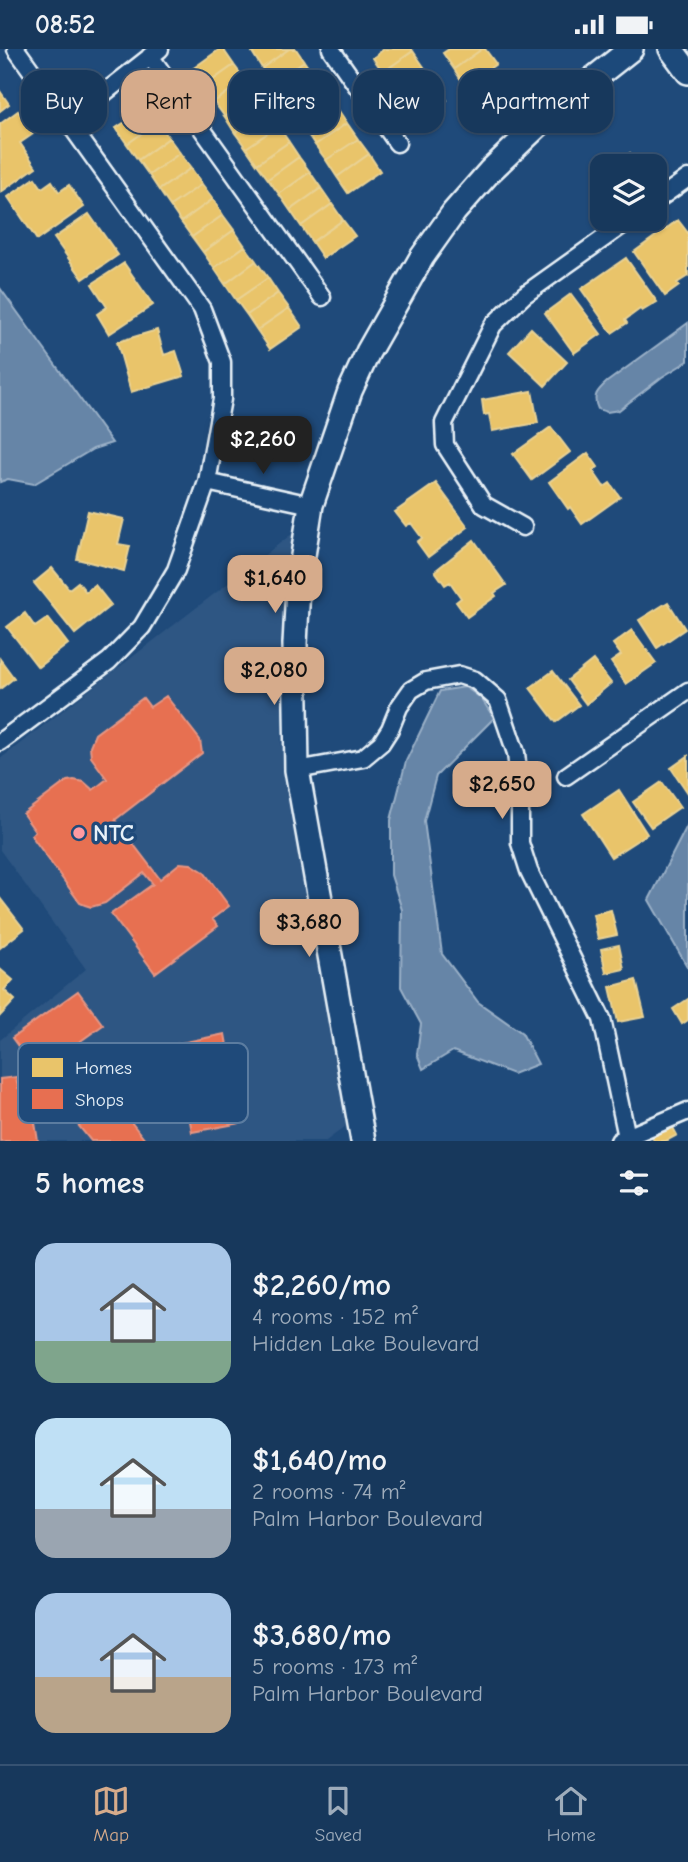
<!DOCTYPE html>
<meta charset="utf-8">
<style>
body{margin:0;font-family:"Comic Neue",sans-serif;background:#244365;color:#f1f3f6;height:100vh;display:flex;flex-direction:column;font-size:26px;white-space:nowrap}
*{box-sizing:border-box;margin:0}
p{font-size:23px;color:#9eacbb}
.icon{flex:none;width:38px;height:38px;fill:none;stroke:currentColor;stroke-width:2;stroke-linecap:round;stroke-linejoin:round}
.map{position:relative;height:1092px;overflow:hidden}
.panel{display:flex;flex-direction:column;background:#17385c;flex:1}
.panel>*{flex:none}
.guide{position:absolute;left:21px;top:21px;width:648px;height:63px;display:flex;gap:14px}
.tools{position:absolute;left:590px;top:105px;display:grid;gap:14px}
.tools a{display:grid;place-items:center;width:77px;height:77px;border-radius:14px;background:#17385c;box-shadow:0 2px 5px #0004,0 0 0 2px #365272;font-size:35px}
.price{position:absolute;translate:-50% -60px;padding:0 16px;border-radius:14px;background:#d6ab8b;color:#111;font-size:23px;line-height:46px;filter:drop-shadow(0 2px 4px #0008)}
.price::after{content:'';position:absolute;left:50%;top:42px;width:21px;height:16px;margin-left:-10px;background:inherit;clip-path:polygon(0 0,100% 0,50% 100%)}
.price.selected{background:#222;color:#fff}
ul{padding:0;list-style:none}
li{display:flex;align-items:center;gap:21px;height:175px;padding:0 35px}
li span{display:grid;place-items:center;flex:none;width:196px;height:140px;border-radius:21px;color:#555}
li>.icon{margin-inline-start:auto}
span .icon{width:84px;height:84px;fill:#fffc;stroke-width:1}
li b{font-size:30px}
h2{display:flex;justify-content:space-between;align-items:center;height:84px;padding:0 35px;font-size:30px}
.chip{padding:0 24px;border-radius:21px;background:#17385c;box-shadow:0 2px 5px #0004,0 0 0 2px #365272;font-size:24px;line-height:63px}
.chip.selected{background:#d6ab8b;color:#111}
.status{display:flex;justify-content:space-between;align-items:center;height:49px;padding:0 35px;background:#17385c;direction:ltr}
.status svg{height:19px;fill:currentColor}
.menu{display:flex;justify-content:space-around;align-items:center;height:98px;border-top:2px solid #365272;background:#17385c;font-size:19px;color:#9eacbb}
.menu a{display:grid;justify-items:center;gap:4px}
.menu .selected{color:#d6ab8b}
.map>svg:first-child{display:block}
</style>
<div class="status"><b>08:52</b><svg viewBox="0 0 49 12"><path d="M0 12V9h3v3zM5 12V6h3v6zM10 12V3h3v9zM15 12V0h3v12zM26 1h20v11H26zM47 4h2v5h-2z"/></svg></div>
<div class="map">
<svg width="688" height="1092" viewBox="0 0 688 1092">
<rect width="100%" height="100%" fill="#1f4a7a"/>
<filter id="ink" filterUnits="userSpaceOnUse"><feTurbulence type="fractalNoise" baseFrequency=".0143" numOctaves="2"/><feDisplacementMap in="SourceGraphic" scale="14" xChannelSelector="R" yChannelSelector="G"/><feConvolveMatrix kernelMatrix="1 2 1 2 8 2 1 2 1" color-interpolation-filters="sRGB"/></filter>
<g filter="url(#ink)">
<path fill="#2e5683" d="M297,481L288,547L281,692L350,1074L326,1092H0V991L86,920L0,801V710Z"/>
<path fill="#6685a7" stroke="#9ab0c7" stroke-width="2" d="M0,239L112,394L93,400L34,435L8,430L0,433Z
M688,274V312L662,328L619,361L607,363L598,360C592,347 597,342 607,333Z
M465,638L481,649L494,669L436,727L424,772L437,868L442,905L478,953L522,984L538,1015L513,1025L453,1002L423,1020L417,1005L421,975L401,938L402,861L391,826V771L406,712L440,642Z
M688,775V919L649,851Z"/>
<path fill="#e9c46a" stroke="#e9d295" stroke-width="2" d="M220,0H223L234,16L203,38L191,21Z
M256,0H289L262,19L252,3Z
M289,0H296L304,12L273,34L262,19Z
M384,0H411L413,2L383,23L373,9Z
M449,0H482L454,20L443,4Z
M482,0H485L496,15L465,37L454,20Z
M413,2L424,18L394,39L383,23Z
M304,12L314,27L284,49L273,34Z
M234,16L245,31L214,53L203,38Z
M424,18L435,34L406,55L394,39Z
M314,27L326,43L294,65L284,49Z
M245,31L256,46L225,68L214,53Z
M435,34L447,51L418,72L406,55Z
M0,42L9,55L0,62Z
M326,43L337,59L305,81L294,65Z
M256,46L266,61L235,84L225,68Z
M148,58L158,73L127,95L116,79Z
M337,59L347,74L315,96L305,81Z
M266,61L278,77L246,99L235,84Z
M18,62L33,85L20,94L36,118L1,143L0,75Z
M158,73L169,89L138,111L127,95Z
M347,74L358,90L326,111L315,96Z
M278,77L289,93L257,115L246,99Z
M169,89L180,104L149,126L138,111Z
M358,90L369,105L337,128L326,111Z
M289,93L299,108L268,130L257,115Z
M180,104L191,119L159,141L149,126Z
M630,104L637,114L639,112L642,117H622L619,112Z
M369,105L380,122L348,144L337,128Z
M299,108L310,123L279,145L268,130Z
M191,119L202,135L170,157L159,141Z
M310,123L321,139L290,161L279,145Z
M35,129L42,139L52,132L59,143L69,136L84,158L37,191L8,148Z
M202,135L213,150L181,173L170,157Z
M321,139L332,155L301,177L290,161Z
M213,150L223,166L192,188L181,173Z
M332,155L343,171L312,193L301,177Z
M89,165L118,206L83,230L54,189Z
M223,166L234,181L203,203L192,188Z
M343,171L355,187L323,209L312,193Z
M678,171L688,184V227L677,234L679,237L665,247L634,203Z
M234,181L245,197L214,219L203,203Z
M245,197L256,212L225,235L214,219Z
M626,209L657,253L642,262L640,260L625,271L627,274L612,284L581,240Z
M256,212L268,229L236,251L225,235Z
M124,214L153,256L109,285L97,265L107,258L92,235Z
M268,229L278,244L247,266L236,251Z
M278,244L289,259L257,281L247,266Z
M571,245L601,285L574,304L545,264Z
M289,259L302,278L270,300L257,281Z
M531,279L567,313L545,337L509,303Z
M157,281L164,306L176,302L184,327L131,343L117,293Z
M532,342L538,374L492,382L489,365L484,366L482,351Z
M551,378L570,403L532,431L513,405Z
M588,404L598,418L593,422L604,438L610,434L620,448L582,475L570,458L568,460L549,433Z
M436,434L468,478L428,508L417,493L422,489L411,474L406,477L395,463Z
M88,462L124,470L118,495L130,497L124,522L77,510Z
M474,491L506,536L494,544L496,547L467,568L456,553L461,549L450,533L445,536L435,522Z
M52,519L69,540L78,533L86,543L95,536L111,556L75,585L34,534Z
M668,553L685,580L657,599L639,571Z
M25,564L35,578L48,569L68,595L38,618L7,578Z
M632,581L656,614L626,635L611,613L621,606L613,595Z
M0,610L14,629L0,640Z
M593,611L611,634L586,655L568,631Z
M553,622L579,656L556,673L530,639Z
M688,707V744L671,719Z
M662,733L680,758L651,778L633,753Z
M619,741L647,785L611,808L583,765Z
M0,849L24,880L0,899Z
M611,861L617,886L598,890L593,865Z
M619,896L624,920L606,924L601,900Z
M0,920L13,931L4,941L15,951L0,967Z
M636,931L645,968L618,973L610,938Z
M688,950V971L682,975L673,960Z
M670,1073L677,1086L666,1092H654L650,1083Z"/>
<path fill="#e76f51" stroke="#e79683" stroke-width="2" d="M166,647L200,691L202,704L115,771L160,830L180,814L191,815L204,823L229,857L212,870L218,877L155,924L111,865L153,835L144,824L105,854L91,858L85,856L80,854L31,786L35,782L23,765L67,732L74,731L84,733L93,741L107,730L91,708L90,697L95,685L143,649L150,658Z
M78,942L103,976L37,1023L12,989Z
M225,985L241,1074L192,1083L176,995Z
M16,1028L18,1039L29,1037L38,1092H0V1030Z
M104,1038L145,1091V1092H91L69,1065Z"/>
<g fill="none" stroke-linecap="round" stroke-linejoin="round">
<g stroke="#e8f1f8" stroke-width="21">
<path id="street" d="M331,0L397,94
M150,7L322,248
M66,74L160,0
M654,153L688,129
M207,433L311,456
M523,478L484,456L445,396L444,374L493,276L524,246L631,170
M0,693L109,612L142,578L176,521L207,433L222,350V313L202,260L16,0
M297,721L363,709L381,694L390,680L399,658L411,641L426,632L459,626L475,631L498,651L516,704L520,741V794L529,822L602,970L627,1088L619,1092
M566,727L688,642
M629,1092L627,1088L688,1062"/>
</g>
<g stroke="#e8f1f8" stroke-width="28">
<path id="secondary" d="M671,0L688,23
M363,1092L297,721L295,595L298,538L311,456L350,342L368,303L422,208L454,163L490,122L555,60L631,0"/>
</g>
<use href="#street" stroke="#1f4a7a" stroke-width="16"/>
<use href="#secondary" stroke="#1f4a7a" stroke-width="23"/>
</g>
</g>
<circle fill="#ff9aa2" stroke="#1f4a7a" stroke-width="2.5" cx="79" cy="784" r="7"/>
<g text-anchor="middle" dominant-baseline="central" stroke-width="7" stroke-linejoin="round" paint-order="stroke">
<g font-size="24" font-weight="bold" fill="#e8f1f8" stroke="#1f4a7a" text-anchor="start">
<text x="93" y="784">NTC</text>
</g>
</g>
<rect x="18" y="994" width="230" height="80" rx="10" fill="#1f4a7a" stroke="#5b7ca0" stroke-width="2"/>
<rect x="32" y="1009" width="31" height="19" fill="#e9c46a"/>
<rect x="32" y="1040" width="31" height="20" fill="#e76f51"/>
<g font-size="19" fill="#e8f1f8">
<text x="75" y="1025">Homes</text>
<text x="75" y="1057">Shops</text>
</g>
</svg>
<div class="tools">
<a><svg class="icon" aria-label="layers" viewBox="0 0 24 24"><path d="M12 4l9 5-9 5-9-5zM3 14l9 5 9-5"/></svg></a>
</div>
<b class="price selected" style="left:263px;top:427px">$2,260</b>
<b class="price" style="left:275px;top:566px">$1,640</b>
<b class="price" style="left:274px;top:658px">$2,080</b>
<b class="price" style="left:502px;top:772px">$2,650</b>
<b class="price" style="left:309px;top:910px">$3,680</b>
<div class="guide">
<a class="chip">Buy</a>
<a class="chip selected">Rent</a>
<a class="chip">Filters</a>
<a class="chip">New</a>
<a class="chip">Apartment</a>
</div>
</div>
<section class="panel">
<h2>5 homes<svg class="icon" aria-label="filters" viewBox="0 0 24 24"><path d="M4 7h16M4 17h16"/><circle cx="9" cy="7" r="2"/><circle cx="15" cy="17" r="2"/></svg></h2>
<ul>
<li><span style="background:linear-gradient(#a9c7e8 70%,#7fa58c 0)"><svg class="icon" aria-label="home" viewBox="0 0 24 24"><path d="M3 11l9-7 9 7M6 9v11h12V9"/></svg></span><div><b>$2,260/mo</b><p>4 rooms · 152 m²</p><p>Hidden Lake Boulevard</p></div></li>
<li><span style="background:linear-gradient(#bfe0f5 65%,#9aa5b1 0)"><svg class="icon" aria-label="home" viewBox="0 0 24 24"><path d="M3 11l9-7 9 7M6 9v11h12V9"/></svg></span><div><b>$1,640/mo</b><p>2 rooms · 74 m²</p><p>Palm Harbor Boulevard</p></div></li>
<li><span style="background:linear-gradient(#a9c7e8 60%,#b9a48a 0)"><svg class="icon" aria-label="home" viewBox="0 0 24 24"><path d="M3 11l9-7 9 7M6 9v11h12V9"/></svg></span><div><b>$3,680/mo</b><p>5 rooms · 173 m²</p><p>Palm Harbor Boulevard</p></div></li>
</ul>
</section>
<nav class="menu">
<a class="selected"><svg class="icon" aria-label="map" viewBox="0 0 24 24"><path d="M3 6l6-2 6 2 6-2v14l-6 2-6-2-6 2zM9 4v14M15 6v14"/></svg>Map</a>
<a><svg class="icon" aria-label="saved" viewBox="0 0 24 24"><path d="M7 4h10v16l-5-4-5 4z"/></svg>Saved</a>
<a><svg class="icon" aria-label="home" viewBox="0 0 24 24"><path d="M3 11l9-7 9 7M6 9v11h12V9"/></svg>Home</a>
</nav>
